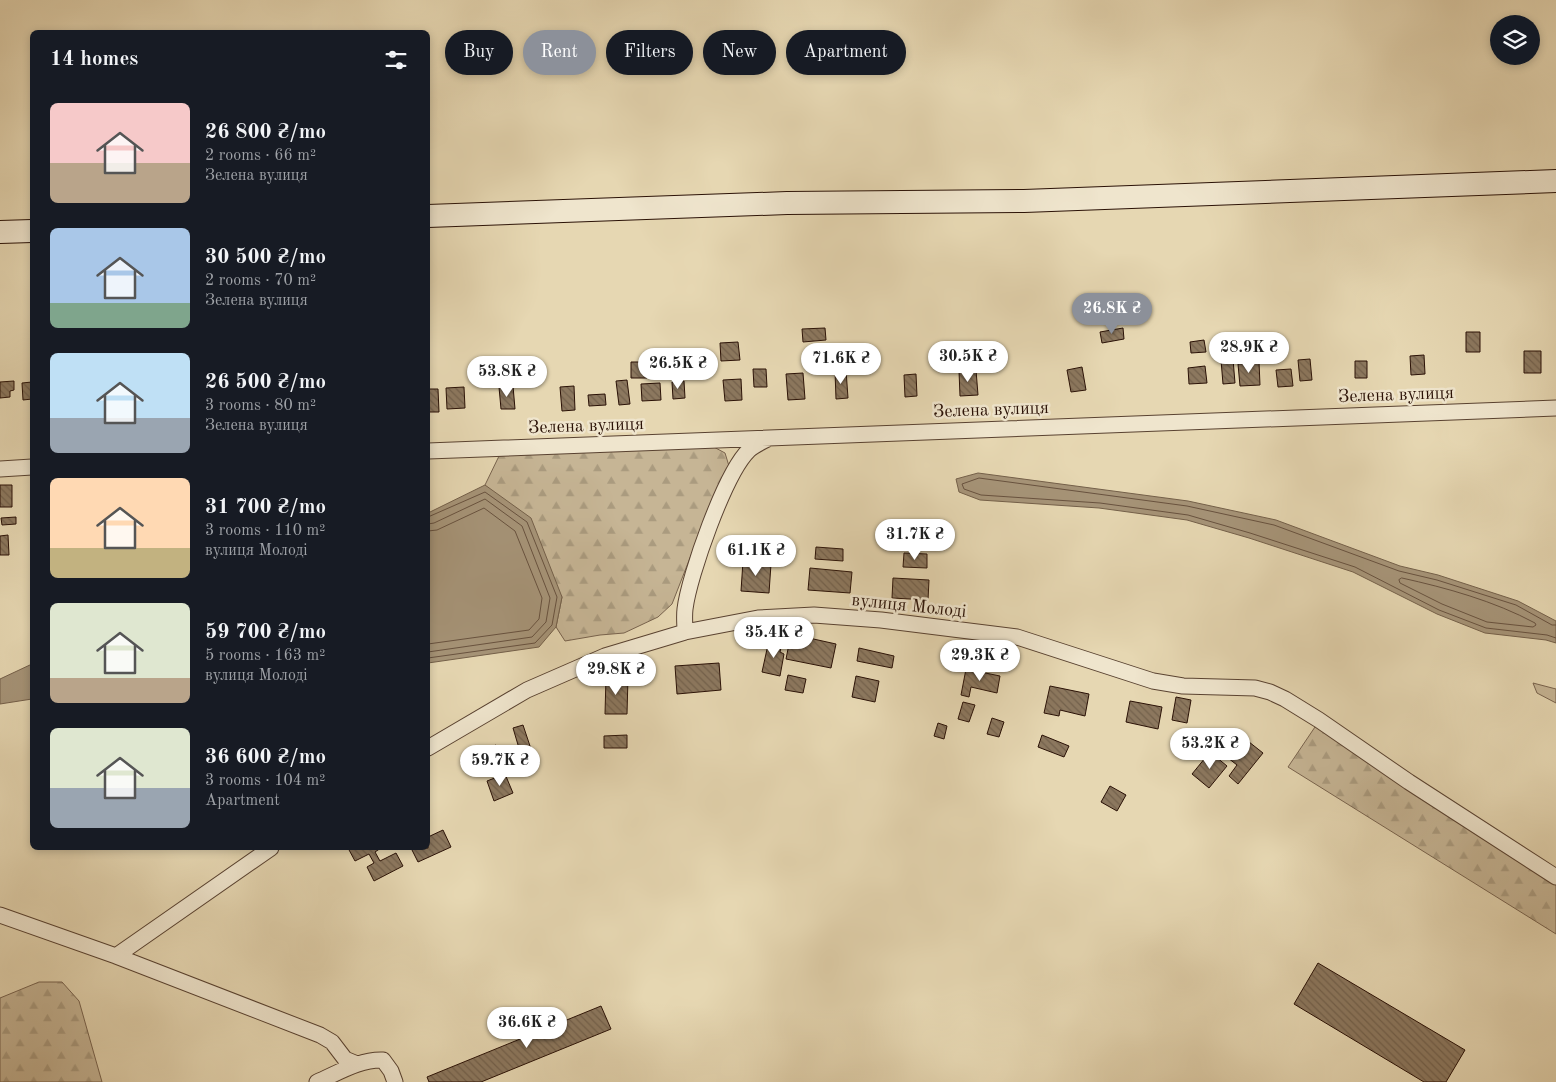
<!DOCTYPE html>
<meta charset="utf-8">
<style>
body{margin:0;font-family:"Old Standard TT",serif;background:#242831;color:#f1f3f6;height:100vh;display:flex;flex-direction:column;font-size:19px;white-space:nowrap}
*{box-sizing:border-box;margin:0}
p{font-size:16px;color:#9ea1a6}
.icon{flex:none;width:28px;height:28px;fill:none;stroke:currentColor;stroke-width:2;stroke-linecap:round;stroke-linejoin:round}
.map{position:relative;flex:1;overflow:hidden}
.sheet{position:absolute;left:30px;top:30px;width:400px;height:820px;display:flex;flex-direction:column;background:#171b24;border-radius:8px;box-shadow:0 2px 8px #0003}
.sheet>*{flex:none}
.top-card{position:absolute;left:445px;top:30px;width:475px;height:45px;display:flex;gap:10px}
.buttons{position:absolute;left:1490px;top:15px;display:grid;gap:10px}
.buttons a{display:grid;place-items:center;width:50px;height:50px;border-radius:50%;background:#171b24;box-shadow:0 2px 8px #0003;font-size:25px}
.price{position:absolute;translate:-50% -42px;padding:0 11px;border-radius:18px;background:#fff;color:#222;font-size:16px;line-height:32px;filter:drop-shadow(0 1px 2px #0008)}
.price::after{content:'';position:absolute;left:50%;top:30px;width:15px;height:11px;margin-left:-8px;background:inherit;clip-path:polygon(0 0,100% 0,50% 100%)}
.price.active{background:#8c9099;color:#fff}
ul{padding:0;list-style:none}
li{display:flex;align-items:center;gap:15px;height:125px;padding:0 20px}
li span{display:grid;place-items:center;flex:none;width:140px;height:100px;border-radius:8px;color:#555}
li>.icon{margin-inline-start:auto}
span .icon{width:60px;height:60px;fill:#fffc;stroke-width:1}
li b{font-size:21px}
h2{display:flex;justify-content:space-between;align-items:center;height:60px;padding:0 20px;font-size:21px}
.chip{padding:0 18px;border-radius:22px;background:#171b24;box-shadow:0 2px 8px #0003;font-size:18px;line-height:45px}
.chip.active{background:#8c9099;color:#fff}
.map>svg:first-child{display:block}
</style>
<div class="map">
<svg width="1556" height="1082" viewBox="0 0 1556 1082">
<defs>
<pattern id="forest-firs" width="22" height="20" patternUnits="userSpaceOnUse" patternTransform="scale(1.25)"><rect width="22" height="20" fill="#c6b595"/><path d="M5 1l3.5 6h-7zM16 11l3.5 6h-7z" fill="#aa9b7f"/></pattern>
<pattern id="building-back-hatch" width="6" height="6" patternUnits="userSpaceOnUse" patternTransform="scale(1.25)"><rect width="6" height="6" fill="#8c785f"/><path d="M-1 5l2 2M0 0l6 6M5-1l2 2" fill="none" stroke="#73614c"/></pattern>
</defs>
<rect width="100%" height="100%" fill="#e6d7b2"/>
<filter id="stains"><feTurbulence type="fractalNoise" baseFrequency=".004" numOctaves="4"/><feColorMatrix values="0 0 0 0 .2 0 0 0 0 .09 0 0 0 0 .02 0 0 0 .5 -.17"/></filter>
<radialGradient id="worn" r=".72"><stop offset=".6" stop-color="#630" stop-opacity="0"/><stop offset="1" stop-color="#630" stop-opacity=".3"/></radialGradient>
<path fill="url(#forest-firs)" stroke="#78634e" d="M712,446L725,453L729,466L706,517L672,604L658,617L624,633L600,635L565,641L556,627L562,597L485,485L500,454Z
M1533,683L1556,689V703L1537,693Z
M1317,724L1407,787L1556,885V934L1288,767Z
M39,982H62L79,1001L102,1082H0V998Z"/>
<path fill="#a69478" stroke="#74604a" d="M978,473L1188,501L1276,520L1400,566L1438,575L1518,601L1556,621V643L1546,640L1485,633L1437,614L1353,572L1249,538L1187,520L1099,508L980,500L959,492L956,479Z
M485,485L531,518L562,597L556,627L539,647L428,663V513Z
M32,664V699L0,704V679Z"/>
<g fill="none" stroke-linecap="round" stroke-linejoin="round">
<path stroke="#68523f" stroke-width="1" d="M428,517L485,492L527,522L557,597L552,625L535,643L428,658
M428,524L434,523L485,499L522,526L550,598L546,622L532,637L428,652
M428,531L437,530L484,508L515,531L542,598L539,619L529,630L428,644
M1402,578C1447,588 1494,601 1535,623L1536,625L1533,627L1487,622L1442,604L1400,583L1399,580Z
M1556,625H1552L1516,605L1437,580L1399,571L1274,525L1187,506L979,478L962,484L964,489L981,495L1100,503L1188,515L1250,533L1355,567L1439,610L1486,628L1547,635L1556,638"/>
</g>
<path fill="url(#building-back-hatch)" stroke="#2a1106" d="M825,328L826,340L803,342L802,329Z
M1123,328L1124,339L1102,343L1100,332Z
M1466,332H1480V352H1466Z
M1204,340L1206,352L1191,353L1190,342Z
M738,342L740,360L721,361L720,343Z
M1524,351H1541V373H1524Z
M1424,355L1425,374L1411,375L1410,356Z
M1233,359L1235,383L1223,384L1221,360Z
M1310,359L1312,380L1300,381L1298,360Z
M1355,361H1367V378H1355Z
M631,362H646L647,378H631Z
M1259,362L1260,385L1240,386L1238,364Z
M1205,366L1207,383L1189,384L1188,368Z
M1082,367L1086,390L1071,392L1067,370Z
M753,369H766L767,387H754Z
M1291,369L1293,386L1278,387L1276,370Z
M846,370L848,398L836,399L835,371Z
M976,370L978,395L960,396L959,371Z
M803,373L805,399L788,400L786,374Z
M916,374L917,396L905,397L904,375Z
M741,379L742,400L725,401L723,380Z
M627,380L630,404L619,405L616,381Z
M14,381V390L10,391V397L0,398V382Z
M684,381L685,398L673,399L672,382Z
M32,382V399L23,400L22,383Z
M660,383L661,400L642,401L641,384Z
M513,386L515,409H501L499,387Z
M574,386L575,410L562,411L560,387Z
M464,387L465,408L447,409L446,388Z
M428,389H438L439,412H428Z
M605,394L606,405L589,406L588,395Z
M0,485H12V507H0Z
M16,517V524L2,525L1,518Z
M8,535L9,555H0V536Z
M816,547L843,549V561L815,559Z
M904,553L927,554V568L903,567Z
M743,561L771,564L769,593L741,591Z
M810,568L852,572L850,593L808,590Z
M893,578L929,580L928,600L892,598Z
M791,634L836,644L831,668L786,659Z
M769,640L782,643L780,652L784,654L780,676L762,672Z
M859,648L894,656L892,668L857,661Z
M719,663L721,690L677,694L675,666Z
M966,669L1000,676L997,693L971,687L969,697L961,695Z
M788,675L806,679L803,693L785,690Z
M856,676L879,681L875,702L852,697Z
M606,677H628L627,714H605Z
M1050,686L1089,694L1085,716L1060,710L1059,716L1044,713Z
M1176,697L1191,700L1187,723L1172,720Z
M1130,701L1162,707L1158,729L1126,722Z
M963,702L975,705L969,722L958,719Z
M992,718L1004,722L999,737L987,734Z
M938,723L947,726L944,739L934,736Z
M523,725L532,752L521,755L513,728Z
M627,735V748H604V736Z
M1042,735L1069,746L1064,757L1038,747Z
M1244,738L1263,753L1238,784L1229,776L1237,765L1228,758Z
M496,745L501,756L506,754L511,766L487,775L478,752Z
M1210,752L1227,766L1209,788L1192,774Z
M505,774L513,793L494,801L487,781Z
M1110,786L1126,795L1117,811L1101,802Z
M443,830L451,847L418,862L411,848H428V837Z
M348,848H381L375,852L380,861L396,853L403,866L374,881L367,867L374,863L369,854L355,861Z
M1318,963L1465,1050L1446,1082H1424L1294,1004Z
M601,1006L611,1029L481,1082H429L427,1077Z"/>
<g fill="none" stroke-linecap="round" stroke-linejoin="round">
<g stroke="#594231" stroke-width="17">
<path id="street" d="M428,451L1556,408
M0,469L32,467
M685,632C685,625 684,617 685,609C689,576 725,473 749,450C755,445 762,442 769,438
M428,748L527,690L605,656L685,632L758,618L814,615L881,620L1017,637L1153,681L1183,686L1255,688L1270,692L1285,699L1319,720L1409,782L1556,877
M0,915L116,956L320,1035L332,1042L345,1059L357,1064
M116,956L271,848
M317,1082C338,1073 360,1059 383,1060L391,1071L395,1082"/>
</g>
<g stroke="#2a1106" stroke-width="24">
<path id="secondary" d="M428,216L787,203L1024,201L1556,181
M0,232L32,231"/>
</g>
<use href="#street" stroke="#efe5cd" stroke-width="15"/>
<use href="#secondary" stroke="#efe5cd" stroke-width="22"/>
</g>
<g text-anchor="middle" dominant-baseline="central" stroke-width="5" stroke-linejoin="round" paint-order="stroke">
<g font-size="18" fill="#2a1106" stroke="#efe5cd">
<text transform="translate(1396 395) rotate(-2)">Зелена вулиця</text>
<text transform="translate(991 410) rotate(-2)">Зелена вулиця</text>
<text transform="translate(586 426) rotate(-2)">Зелена вулиця</text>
<text transform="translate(909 606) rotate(6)">вулиця Молоді</text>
</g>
</g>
<rect width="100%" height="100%" filter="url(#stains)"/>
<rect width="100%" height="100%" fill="url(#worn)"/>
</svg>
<div class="buttons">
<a><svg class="icon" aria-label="layers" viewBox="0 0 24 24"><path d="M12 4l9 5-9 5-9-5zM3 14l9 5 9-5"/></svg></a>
</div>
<b class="price active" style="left:1112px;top:335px">26.8K ₴</b>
<b class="price" style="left:1249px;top:374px">28.9K ₴</b>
<b class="price" style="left:968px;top:383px">30.5K ₴</b>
<b class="price" style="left:841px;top:385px">71.6K ₴</b>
<b class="price" style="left:678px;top:390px">26.5K ₴</b>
<b class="price" style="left:507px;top:398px">53.8K ₴</b>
<b class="price" style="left:915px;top:561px">31.7K ₴</b>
<b class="price" style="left:756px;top:577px">61.1K ₴</b>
<b class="price" style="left:774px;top:659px">35.4K ₴</b>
<b class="price" style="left:980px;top:682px">29.3K ₴</b>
<b class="price" style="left:616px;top:696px">29.8K ₴</b>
<b class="price" style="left:1210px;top:770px">53.2K ₴</b>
<b class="price" style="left:500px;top:787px">59.7K ₴</b>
<b class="price" style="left:527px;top:1049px">36.6K ₴</b>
<div class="top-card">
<a class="chip">Buy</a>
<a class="chip active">Rent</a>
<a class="chip">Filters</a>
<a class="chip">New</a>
<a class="chip">Apartment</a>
</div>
<section class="sheet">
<h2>14 homes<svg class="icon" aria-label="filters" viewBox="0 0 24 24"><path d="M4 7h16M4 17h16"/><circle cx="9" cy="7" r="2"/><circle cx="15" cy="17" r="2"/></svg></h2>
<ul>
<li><span style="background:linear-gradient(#f6c9c9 60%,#b9a48a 0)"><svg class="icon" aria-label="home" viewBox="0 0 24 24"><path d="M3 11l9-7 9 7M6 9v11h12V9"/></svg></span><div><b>26 800 ₴/mo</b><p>2 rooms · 66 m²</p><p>Зелена вулиця</p></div></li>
<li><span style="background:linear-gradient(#a9c7e8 75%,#7fa58c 0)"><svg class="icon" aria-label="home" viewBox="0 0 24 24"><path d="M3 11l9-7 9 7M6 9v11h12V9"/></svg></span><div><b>30 500 ₴/mo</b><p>2 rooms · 70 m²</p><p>Зелена вулиця</p></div></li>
<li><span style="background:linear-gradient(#bfe0f5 65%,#9aa5b1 0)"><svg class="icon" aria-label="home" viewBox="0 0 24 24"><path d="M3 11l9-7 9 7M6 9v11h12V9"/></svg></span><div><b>26 500 ₴/mo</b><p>3 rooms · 80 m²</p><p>Зелена вулиця</p></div></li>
<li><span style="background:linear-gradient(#ffd9b3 70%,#c2b280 0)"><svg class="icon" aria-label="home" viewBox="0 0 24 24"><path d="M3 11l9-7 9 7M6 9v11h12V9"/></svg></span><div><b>31 700 ₴/mo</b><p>3 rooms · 110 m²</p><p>вулиця Молоді</p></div></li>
<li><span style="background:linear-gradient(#dfe7d0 75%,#b9a48a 0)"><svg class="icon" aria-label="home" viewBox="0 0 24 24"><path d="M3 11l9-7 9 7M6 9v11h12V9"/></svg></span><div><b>59 700 ₴/mo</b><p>5 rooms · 163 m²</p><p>вулиця Молоді</p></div></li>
<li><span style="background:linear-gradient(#dfe7d0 60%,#9aa5b1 0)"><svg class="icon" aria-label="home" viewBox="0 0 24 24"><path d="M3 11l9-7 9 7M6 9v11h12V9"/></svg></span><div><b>36 600 ₴/mo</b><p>3 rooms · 104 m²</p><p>Apartment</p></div></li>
</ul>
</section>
</div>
